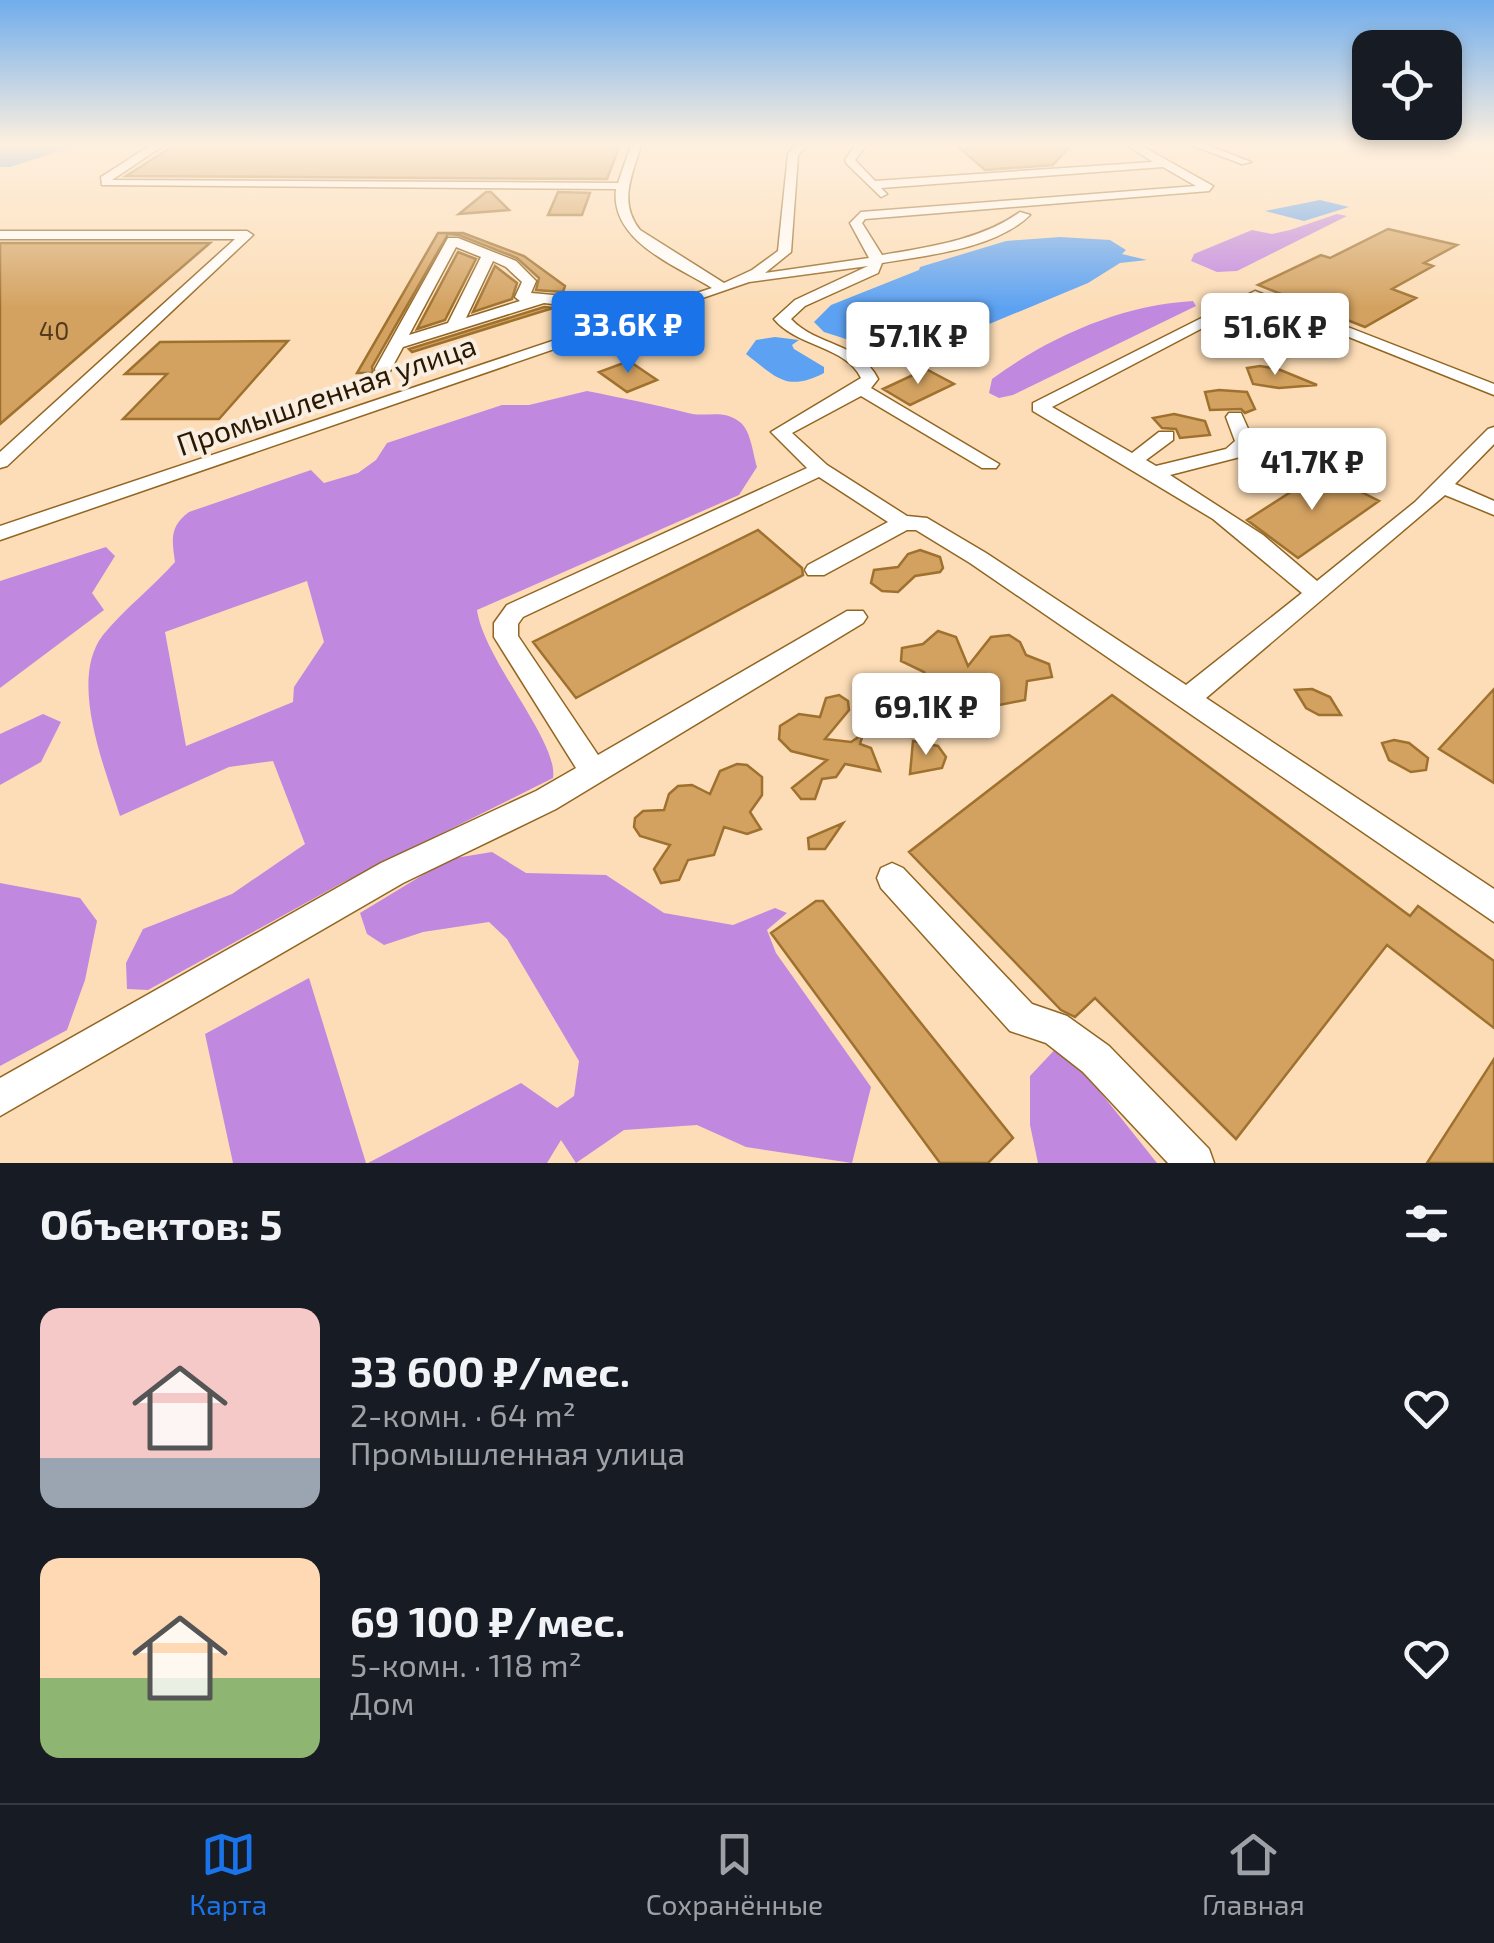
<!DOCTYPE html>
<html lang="ru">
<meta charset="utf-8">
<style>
body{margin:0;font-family:"Exo 2",sans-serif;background:#242831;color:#f1f3f6;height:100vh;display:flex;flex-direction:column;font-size:38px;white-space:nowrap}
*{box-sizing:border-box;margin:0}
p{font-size:32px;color:#9ea1a6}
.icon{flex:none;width:55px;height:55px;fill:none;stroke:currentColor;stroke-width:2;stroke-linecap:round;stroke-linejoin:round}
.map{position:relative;height:1163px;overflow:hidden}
.side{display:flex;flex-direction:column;background:#171b24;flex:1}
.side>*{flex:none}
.buttons{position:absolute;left:1352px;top:30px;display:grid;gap:20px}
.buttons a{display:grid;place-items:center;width:110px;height:110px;border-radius:20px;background:#171b24;box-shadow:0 5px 15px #0003;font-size:50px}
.price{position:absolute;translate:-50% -85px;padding:0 22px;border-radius:10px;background:#fff;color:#222;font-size:32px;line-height:65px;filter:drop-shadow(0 2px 5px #0008)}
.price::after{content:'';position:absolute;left:50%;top:60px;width:30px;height:22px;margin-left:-15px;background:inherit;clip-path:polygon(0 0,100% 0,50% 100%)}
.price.selected{background:#1a73e8;color:#fff}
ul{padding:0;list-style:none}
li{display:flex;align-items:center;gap:30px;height:250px;padding:0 40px}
li span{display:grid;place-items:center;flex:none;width:280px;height:200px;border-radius:20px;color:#555}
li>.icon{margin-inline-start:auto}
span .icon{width:120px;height:120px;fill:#fffc;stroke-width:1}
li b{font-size:42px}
h2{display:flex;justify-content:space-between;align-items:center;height:120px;padding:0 40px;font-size:42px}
.dock{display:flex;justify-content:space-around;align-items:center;height:140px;border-top:2px solid #363941;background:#171b24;font-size:28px;color:#9ea1a6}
.dock a{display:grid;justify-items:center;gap:5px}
.dock .selected{color:#1a73e8}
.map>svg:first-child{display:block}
</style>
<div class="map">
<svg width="1494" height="1163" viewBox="0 0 1494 1163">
<rect width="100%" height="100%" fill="#fcddb7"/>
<path fill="#c188e0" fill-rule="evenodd" d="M1337,214L1347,216L1237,271L1217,272L1191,261L1194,254L1252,230L1272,234L1290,230Z
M1193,301L1196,306L1013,395L999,398L989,393L992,379C1049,337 1121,305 1193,301Z
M587,391C622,398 653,404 688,413C705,418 724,408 741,423C751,432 753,454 757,467L739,495L477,610C484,660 559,742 553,778L342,883L148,990L127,989L126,963L143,929L232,894L305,844L273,761L229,767L120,816C105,768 68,680 103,635C124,609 153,587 175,562C172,540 169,527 189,512L311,470L324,483L358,473L376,460L387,443L502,405H529ZM307,581L324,642L294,687L293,702L186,746L165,632Z
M106,547L115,556L92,593L104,610L0,688V581Z
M43,714L61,722L41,762L0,785V734Z
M492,852L526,873L606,875L664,913L733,925L775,908L787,913L767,930L776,953L871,1087L852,1163L746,1147L697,1125L624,1130L576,1163L561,1140L547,1163H368L521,1083L557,1108L574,1096L579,1061L507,939L489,922L423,932L384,945L367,934L360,913L449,859Z
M0,883L80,898L97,921L85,980L67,1030L0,1066Z
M309,978L366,1163H233L205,1034Z
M1061,1043L1157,1163H1038L1030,1125V1076Z"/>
<path fill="#5da2f2" d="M0,145H78L10,167H0Z
M1320,200L1349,207L1304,221L1265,211Z
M1060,237L1110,240L1126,250L1122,254L1147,260L1120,263L1088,283L958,337L938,353L915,356L897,349L871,347L824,332L814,322L831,305L919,270L920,267L1006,241Z
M775,337L799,340L792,345L794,349L824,367V373C787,392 777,378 746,354L756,340Z"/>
<path fill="#d3a261" stroke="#9f712f" stroke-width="2.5" d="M175,145H620L607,179L126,176Z
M956,145H1071L1053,165L985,170Z
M486,192H491L509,210L459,214Z
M558,192L590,193L582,215H548Z
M1388,229L1457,245L1424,263L1433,266L1392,289L1416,298L1365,327L1258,285L1321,255L1330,258Z
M438,233H463L524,256L565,286L563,292L536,290L539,278L517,258L459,235L448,234L372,367L373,373H357Z
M0,243H210L0,424Z
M458,252L476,259L445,320L417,329Z
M495,266L517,283L512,299L473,312Z
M544,307L553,308L412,352L409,349Z
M288,341L219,419H123L167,374H125L160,342Z
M629,361L657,380L627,392L599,372Z
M1260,366L1278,369L1317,385L1279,388L1253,384L1247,368Z
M926,369L954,384L910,405L883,389Z
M1219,390L1247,392L1255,409L1245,413L1241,409L1210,410L1205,392Z
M1174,414L1205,421L1210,435L1180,438L1176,429L1162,428L1153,418Z
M1322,472L1379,501L1298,558L1247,520Z
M758,530L802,568L803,575L576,698L533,642Z
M920,550L940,557L943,568L940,572L915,576L898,592L882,591L871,583L874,570L898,567L908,554Z
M938,631L956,637L968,666L991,637L1009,635L1020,642L1026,655L1049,664L1052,677L1027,681L1025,700L999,705L996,721L974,723L963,714L957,698L933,690L924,672L901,661L902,648L923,644Z
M1312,689L1330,697L1341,715H1319L1306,708L1295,690Z
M1494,689V783L1439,749Z
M839,695L848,701L849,710L825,739L851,742L863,734L860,744L871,748L880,771L845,764L836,777L822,779L815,799H801L792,788L827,760L791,751L779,739L780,726L799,714L820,717L826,698Z
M1112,695L1410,916L1418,906L1494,961V1028L1387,945L1236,1139L1095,998L1075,1017L1061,1010L909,852Z
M895,712L910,718V737L887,731L885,716Z
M1394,740L1409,743L1428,758L1426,770L1411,772L1389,760L1382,743Z
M913,741L938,746L946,757L942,768L910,774Z
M737,764L747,765L762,777V795L750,812L761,829L747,834L724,827L714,855L688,860L679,880L661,883L654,869L670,845L640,836L634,827L635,818L643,811L664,810L669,794L678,786L692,785L710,794L720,771Z
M843,823L825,849H809L808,838Z
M816,901H823L1013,1138L988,1163H940L771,933Z
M1494,1059V1163H1427Z"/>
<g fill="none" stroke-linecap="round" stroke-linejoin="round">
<g stroke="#926521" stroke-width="3">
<path id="minor" d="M151,145H164L112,180L618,183L631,145H641C632,176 618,202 640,230L724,283L752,270L778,251L788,154L796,145H807L798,155L791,252L765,273L869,258L850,223L861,212L1196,186L1163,167L881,188L887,194L881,197L847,164L845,160L855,145H866L855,160L875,181L1153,162L1127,145H1140L1213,186L1209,191L865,219L862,223L882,255C928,247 981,240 1020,212L1030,215C995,249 929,255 882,263L878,273L805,306L791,319C817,347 860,342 878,379L871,388L999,464L996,468H982L861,396L792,433L827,465L907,516L927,518L986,553L1186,685L1302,593L1213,519L1033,411V403L1255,291L1494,384V395L1256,300L1052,407L1132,453L1159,432H1173V440L1146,460L1156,466L1226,449L1235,441L1226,417L1229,413H1241L1254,442L1240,457L1170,475L1263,535L1317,581L1415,502L1488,429L1494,427V444L1455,484L1494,501V515L1445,495L1206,698L1494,889V922L970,563L916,530H907L824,575H808L805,570L808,565L888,522L819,477L523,617L518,624V636L598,755L847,611H863L867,617L863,623L556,809L403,883L0,1116V1078L381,863L536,791L576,768L494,637V623L507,605L807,468L771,432L861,378C846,346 797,347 774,319L795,300L868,266L749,282L0,540V526L636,313L544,303L403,347L389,373H377L375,369L448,238H458L516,261L536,281L531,293L620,301L651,308L712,288C675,265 610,241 616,189L102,185L101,177ZM456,247L481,257L448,323L409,335ZM493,261L506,267L522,282L515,297L520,301L466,318Z
M1191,145H1207L1251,162L1242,164Z
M0,231H247L253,235L7,466L0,468V452L235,239H0Z
M892,863L903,868L1032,1004L1067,1016L1109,1046L1209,1149L1214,1163H1168L1083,1072L1046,1043L1010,1031L881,888L877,878L881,868Z"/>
</g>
<use href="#minor" fill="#fff" fill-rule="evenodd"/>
</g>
<linearGradient id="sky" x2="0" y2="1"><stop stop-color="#70adec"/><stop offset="0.47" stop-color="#fef0df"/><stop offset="1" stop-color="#fef0df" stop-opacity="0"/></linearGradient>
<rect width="1494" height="308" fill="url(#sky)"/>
<g text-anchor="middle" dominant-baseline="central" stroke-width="8" stroke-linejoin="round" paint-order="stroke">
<g font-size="25" fill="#543a18">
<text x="54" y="330">40</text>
</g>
<g font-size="30" fill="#2a1800" stroke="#f9eee2">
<text transform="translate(326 394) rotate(-19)">Промышленная улица</text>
</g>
</g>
</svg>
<div class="buttons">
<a><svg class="icon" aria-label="locate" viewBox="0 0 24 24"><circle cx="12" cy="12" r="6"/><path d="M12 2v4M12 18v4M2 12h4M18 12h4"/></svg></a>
</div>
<b class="price selected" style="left:628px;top:376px">33.6K ₽</b>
<b class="price" style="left:1275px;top:378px">51.6K ₽</b>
<b class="price" style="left:918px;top:387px">57.1K ₽</b>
<b class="price" style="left:1312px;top:513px">41.7K ₽</b>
<b class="price" style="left:926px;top:758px">69.1K ₽</b>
</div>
<section class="side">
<h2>Объектов: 5<svg class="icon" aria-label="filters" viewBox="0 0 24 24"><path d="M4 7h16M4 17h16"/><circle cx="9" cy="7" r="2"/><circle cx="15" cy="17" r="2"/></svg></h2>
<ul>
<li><span style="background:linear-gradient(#f6c9c9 75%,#9aa5b1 0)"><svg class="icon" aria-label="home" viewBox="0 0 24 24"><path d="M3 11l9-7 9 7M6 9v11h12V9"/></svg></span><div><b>33 600 ₽/мес.</b><p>2-комн. · 64 m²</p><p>Промышленная улица</p></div><svg class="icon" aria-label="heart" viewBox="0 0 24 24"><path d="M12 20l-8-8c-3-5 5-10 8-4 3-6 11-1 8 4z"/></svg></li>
<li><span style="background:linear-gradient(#ffd9b3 60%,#8fb573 0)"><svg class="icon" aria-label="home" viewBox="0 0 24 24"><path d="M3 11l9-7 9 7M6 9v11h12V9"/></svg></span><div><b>69 100 ₽/мес.</b><p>5-комн. · 118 m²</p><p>Дом</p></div><svg class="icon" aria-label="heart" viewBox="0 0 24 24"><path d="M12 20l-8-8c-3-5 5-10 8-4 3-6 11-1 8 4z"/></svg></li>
</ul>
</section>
<nav class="dock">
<a class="selected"><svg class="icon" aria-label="map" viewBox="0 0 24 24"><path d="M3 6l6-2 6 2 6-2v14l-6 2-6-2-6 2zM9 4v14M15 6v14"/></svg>Карта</a>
<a><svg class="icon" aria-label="saved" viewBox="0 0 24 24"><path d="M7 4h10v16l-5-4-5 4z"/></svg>Сохранённые</a>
<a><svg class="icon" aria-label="home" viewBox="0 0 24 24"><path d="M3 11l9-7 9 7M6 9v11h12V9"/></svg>Главная</a>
</nav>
